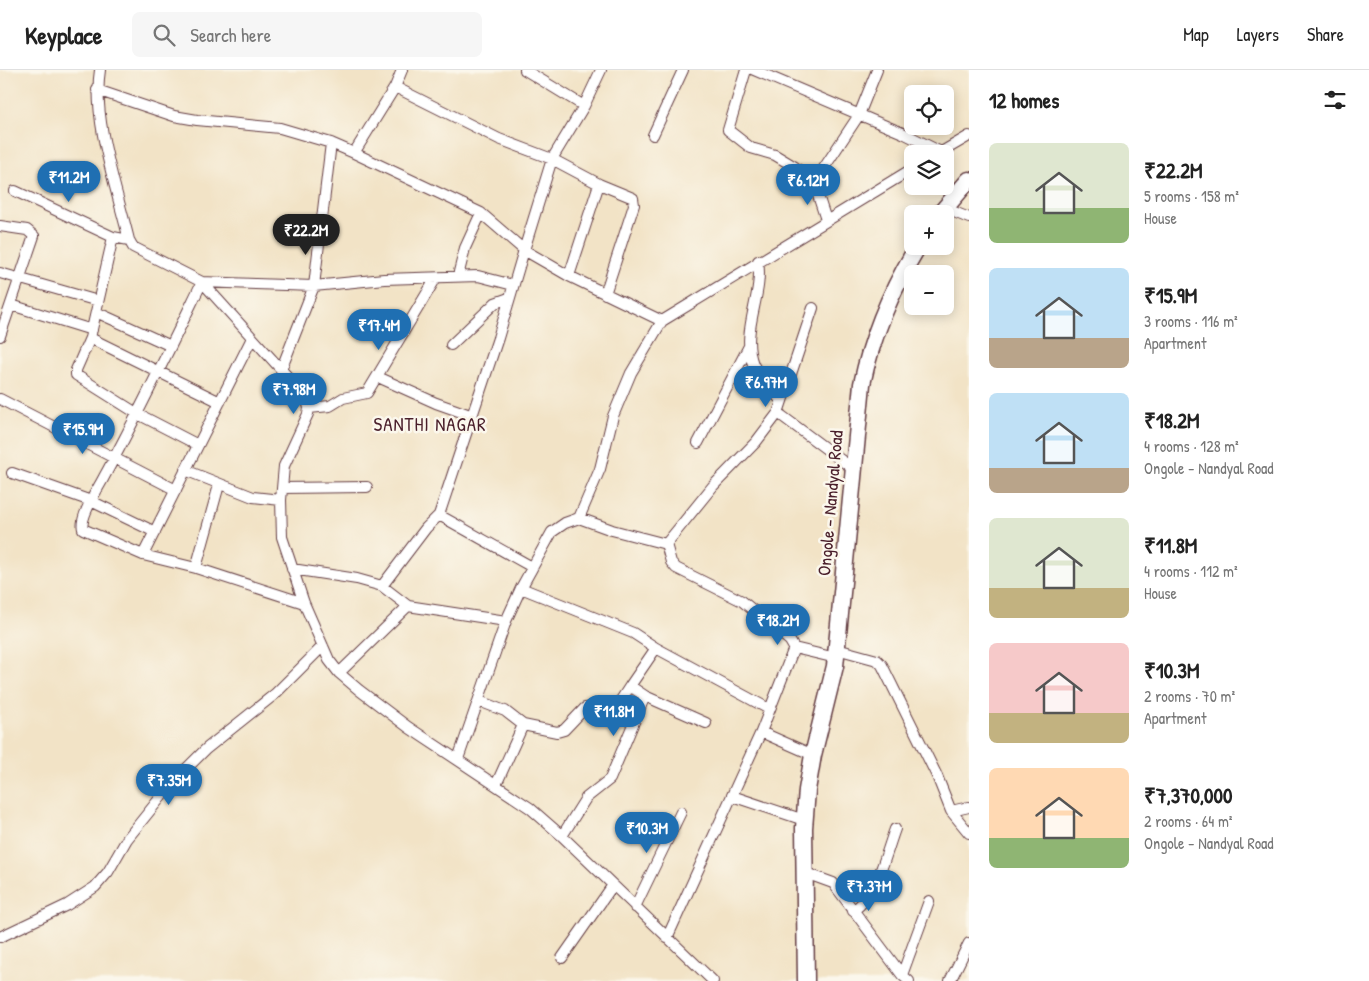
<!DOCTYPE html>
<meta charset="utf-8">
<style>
body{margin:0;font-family:"Patrick Hand",sans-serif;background:#f6f6f6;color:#222;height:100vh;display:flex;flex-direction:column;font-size:19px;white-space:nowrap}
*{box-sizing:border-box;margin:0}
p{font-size:16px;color:#767676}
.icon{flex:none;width:28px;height:28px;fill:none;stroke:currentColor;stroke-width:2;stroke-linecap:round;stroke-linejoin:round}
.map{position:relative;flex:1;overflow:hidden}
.drawer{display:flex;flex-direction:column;background:#fff;width:400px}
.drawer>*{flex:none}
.tools{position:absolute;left:904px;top:15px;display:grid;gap:10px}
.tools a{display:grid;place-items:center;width:50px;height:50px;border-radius:8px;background:#fff;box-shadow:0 2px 12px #0003;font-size:25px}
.price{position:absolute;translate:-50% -42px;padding:0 11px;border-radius:18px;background:#1f6fb2;color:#fff;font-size:16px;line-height:32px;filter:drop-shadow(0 1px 2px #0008)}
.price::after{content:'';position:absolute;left:50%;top:30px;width:15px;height:11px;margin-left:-8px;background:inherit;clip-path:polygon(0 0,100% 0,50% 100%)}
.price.active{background:#222;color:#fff}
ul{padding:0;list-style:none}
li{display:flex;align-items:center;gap:15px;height:125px;padding:0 20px}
li span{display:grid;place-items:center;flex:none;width:140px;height:100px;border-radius:8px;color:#555}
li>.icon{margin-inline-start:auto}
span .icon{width:60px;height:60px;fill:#fffc;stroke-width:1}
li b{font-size:21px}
h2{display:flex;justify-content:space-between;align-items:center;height:60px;padding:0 20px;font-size:21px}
header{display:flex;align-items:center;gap:30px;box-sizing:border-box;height:70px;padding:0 25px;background:#fff;border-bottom:1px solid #e0e0e0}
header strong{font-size:24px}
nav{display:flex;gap:28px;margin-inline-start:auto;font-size:18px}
.search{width:350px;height:45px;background:#f6f6f6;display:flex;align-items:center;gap:12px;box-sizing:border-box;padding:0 18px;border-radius:8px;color:#767676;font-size:19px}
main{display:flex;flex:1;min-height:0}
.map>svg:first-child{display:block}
</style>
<header>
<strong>Keyplace</strong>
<div class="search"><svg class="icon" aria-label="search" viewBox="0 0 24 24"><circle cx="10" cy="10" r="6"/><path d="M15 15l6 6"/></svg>Search here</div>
<nav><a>Map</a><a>Layers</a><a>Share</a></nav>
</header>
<main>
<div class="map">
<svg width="969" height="911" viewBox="0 0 969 911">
<rect width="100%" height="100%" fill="#fbf7ec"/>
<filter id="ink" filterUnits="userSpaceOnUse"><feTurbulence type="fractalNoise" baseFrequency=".02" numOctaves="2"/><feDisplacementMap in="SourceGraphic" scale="10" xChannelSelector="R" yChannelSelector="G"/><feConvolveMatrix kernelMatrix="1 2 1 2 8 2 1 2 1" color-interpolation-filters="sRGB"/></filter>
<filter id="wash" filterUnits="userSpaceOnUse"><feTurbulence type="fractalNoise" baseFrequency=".0096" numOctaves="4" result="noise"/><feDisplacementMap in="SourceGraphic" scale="20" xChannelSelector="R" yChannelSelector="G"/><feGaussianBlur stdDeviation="1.12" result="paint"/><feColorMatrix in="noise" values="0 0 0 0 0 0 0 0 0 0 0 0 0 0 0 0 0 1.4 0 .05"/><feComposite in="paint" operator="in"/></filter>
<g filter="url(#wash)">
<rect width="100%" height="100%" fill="#f2e3c6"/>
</g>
<g filter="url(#ink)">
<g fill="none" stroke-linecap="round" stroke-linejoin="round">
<g stroke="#633c42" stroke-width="12">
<path id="minor" d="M100,0C92,49 117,120 129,170L133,177L202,212L306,327L309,338L308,344L284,396L281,430L282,467L304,533L329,590L339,603L359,620L408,657L530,738L562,766L713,911
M525,0L584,36
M601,0L584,36L552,89L524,180L569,206L662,251
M746,0L728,60L751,78L775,85L795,97L814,113L826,150
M754,0L905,64L941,82
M395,17L499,69L552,89L599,114L633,128L634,135L605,224
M97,20L174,46L197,50L280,58L331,73L354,83
M653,65L683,0
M938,84L969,66
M814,113L859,45L877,0
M15,121L113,167
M954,142L969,148
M0,156L27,160L34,166L0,266
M129,170L113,167L90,268L76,300V305L138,344L198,375
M758,191C764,225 740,261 753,294C759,307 772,319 781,331
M0,203L98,231
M458,206L465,178L481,143
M569,206L599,114
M11,235L92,260
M813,238L778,343L853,399
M96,242L171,276
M90,268L220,332
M451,275L495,233L509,228
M281,300L314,216L331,73
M378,307L436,333L470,345
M0,329L176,420
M309,338L330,336L343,328L367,323L436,208
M698,373L749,276
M185,400L253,427L281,430
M12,403L91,431L155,462
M282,418L367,417
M439,445L532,497
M579,448L612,460L666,474L713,416L756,372L778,343
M666,474L671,492L676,498L742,531L790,571L794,578L761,662L813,685
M143,485L252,268
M196,498L219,415
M292,499L357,509L382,516L408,536
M382,516L426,458L439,445L498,268L524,180L481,143L354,83L395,17L402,0
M521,518L633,563L656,578L769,639
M304,533L196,498L143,485L83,459C79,447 98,419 104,407C139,343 170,278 202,212L314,216L384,209L478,206L513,215
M794,578L836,588
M844,581L877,590L882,595L937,706L951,741L969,763
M339,603L408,536L506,551
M645,626L706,653
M479,631L505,641L523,655
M458,689L506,551L521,518L552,462L565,453L579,448L600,399L613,346L631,303L662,251L912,99
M496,715L523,655L557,662L564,660L585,638L617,636L630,616
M732,726L804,750
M951,741L969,737
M562,766L586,728L610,709L645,626L630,616L656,578
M811,805L833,813L902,905L909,911
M635,837L681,742
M853,841C878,823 885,786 895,759
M0,867L67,835L95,817L108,802L127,769L173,712L206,679L275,624L323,576
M667,868L761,662
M562,888L613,815
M902,905L929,831
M950,911L969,873"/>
</g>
<g stroke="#633c42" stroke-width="19">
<path id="primary" d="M940,144L969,110
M806,911L804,758L807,720L813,685L835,596L862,314C872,265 892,219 918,176"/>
</g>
<use href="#minor" stroke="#fff" stroke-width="10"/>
<use href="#primary" stroke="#fff" stroke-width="16"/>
</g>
</g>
<g text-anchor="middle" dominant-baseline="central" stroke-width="5" stroke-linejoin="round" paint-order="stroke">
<g font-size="18" fill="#4a1f2b" stroke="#fbf7ec">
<text transform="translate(830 433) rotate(-85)">Ongole - Nandyal Road</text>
</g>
<g font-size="19" letter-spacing="1" fill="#4a1f2b" stroke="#fbf7ec">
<text x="430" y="354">SANTHI NAGAR</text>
</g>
</g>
</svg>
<div class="tools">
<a><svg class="icon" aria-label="locate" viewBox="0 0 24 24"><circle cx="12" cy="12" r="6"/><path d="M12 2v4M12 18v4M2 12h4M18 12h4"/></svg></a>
<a><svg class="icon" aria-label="layers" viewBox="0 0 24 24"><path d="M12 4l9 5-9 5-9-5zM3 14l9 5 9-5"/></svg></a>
<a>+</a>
<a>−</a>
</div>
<b class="price" style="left:69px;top:133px">₹11.2M</b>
<b class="price" style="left:808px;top:136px">₹6.12M</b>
<b class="price active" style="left:306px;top:186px">₹22.2M</b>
<b class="price" style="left:379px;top:281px">₹17.4M</b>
<b class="price" style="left:766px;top:338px">₹6.97M</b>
<b class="price" style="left:294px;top:345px">₹7.98M</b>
<b class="price" style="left:83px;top:385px">₹15.9M</b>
<b class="price" style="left:778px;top:576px">₹18.2M</b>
<b class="price" style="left:614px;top:667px">₹11.8M</b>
<b class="price" style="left:169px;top:736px">₹7.35M</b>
<b class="price" style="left:647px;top:784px">₹10.3M</b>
<b class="price" style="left:869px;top:842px">₹7.37M</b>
</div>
<section class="drawer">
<h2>12 homes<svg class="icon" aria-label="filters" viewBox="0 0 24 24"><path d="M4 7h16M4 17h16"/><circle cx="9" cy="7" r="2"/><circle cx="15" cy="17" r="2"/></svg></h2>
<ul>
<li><span style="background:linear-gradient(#dfe7d0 65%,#8fb573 0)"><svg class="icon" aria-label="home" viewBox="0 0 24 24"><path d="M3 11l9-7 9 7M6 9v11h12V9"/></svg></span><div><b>₹22.2M</b><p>5 rooms · 158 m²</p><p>House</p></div></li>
<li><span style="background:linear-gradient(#bfe0f5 70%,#b9a48a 0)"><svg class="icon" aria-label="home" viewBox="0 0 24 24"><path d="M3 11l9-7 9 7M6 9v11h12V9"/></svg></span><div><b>₹15.9M</b><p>3 rooms · 116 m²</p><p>Apartment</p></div></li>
<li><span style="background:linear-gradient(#bfe0f5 75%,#b9a48a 0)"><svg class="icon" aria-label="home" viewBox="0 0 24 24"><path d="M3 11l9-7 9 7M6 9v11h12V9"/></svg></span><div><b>₹18.2M</b><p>4 rooms · 128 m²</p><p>Ongole - Nandyal Road</p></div></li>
<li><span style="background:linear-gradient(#dfe7d0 70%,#c2b280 0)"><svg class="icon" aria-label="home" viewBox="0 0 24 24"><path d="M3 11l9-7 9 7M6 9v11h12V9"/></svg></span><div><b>₹11.8M</b><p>4 rooms · 112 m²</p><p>House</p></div></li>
<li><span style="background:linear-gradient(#f6c9c9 70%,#c2b280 0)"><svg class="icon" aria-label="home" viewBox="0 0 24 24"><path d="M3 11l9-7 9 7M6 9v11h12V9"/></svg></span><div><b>₹10.3M</b><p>2 rooms · 70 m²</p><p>Apartment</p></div></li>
<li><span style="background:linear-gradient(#ffd9b3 70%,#8fb573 0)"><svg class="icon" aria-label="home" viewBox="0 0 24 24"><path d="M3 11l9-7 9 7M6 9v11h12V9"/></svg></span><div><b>₹7,370,000</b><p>2 rooms · 64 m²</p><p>Ongole - Nandyal Road</p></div></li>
</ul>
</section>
</main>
